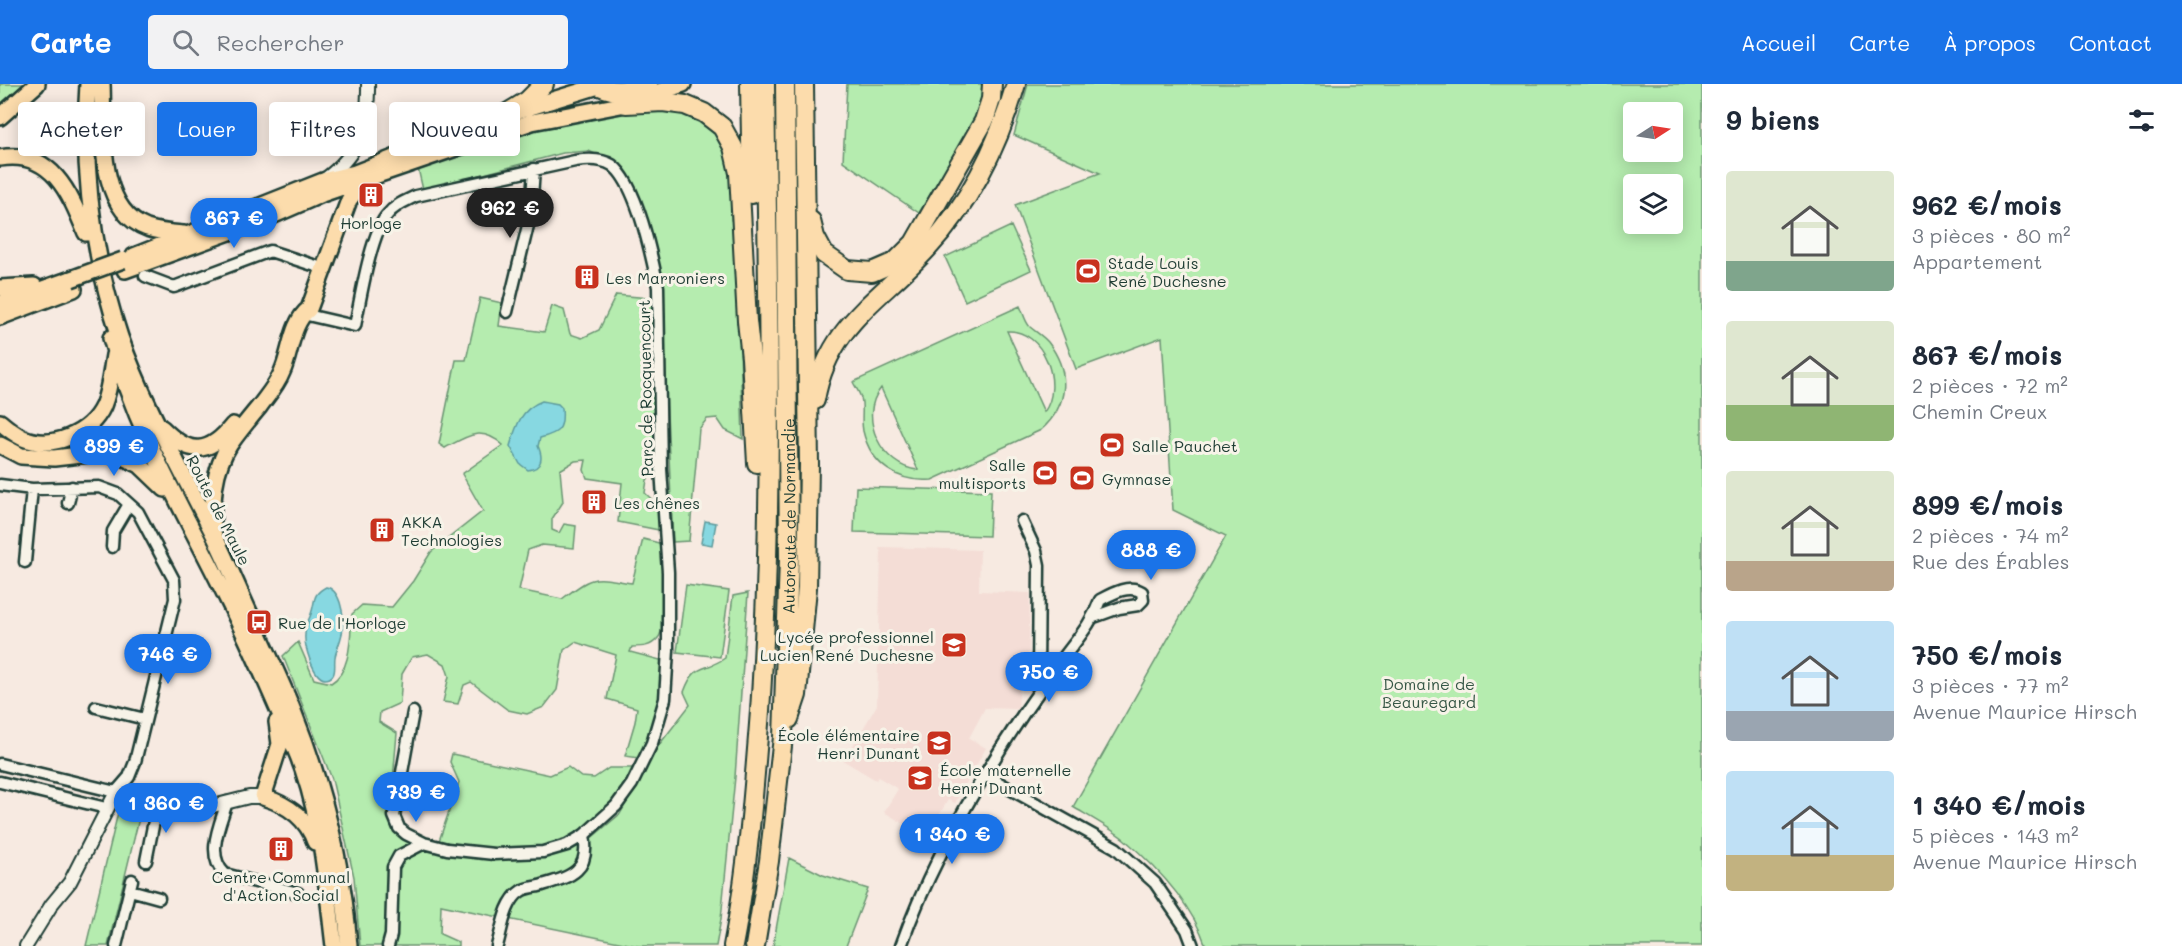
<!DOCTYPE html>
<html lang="fr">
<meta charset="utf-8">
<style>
body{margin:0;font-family:Mali,sans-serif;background:#f2f2f3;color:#1f2937;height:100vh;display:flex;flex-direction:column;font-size:22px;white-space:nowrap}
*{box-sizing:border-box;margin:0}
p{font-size:20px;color:#747a83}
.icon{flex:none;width:33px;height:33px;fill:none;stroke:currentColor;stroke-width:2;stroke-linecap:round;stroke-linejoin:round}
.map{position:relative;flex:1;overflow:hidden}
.side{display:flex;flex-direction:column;background:#fff;width:480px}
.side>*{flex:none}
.guide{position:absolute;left:18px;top:18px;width:570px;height:54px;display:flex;gap:12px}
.needle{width:39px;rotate:78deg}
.controls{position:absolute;left:1623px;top:18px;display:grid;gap:12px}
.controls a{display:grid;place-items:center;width:60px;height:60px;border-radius:6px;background:#fff;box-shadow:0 3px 15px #0003;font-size:30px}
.price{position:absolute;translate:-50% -51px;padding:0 14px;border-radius:21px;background:#1a73e8;color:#fff;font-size:20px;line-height:39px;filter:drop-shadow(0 2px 3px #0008)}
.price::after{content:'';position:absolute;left:50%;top:36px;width:18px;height:14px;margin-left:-9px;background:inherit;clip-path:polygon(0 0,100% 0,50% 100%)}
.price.on{background:#222;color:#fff}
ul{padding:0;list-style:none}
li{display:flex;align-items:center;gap:18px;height:150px;padding:0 24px}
li span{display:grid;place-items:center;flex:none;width:168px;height:120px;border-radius:6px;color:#555}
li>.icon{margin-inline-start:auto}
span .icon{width:72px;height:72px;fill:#fffc;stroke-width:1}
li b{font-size:26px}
h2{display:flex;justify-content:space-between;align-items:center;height:72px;padding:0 24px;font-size:26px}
.tag{padding:0 21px;border-radius:6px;background:#fff;box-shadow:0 3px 15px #0003;font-size:21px;line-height:54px}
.tag.on{background:#1a73e8;color:#fff}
header{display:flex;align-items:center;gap:36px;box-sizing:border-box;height:84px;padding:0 30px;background:#1a73e8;color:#fff}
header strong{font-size:28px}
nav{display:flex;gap:33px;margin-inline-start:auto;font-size:21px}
.search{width:420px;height:54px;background:#f2f2f3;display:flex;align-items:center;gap:15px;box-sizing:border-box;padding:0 21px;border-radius:6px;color:#747a83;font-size:22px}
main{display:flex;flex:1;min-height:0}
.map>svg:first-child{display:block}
</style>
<header>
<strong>Carte</strong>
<div class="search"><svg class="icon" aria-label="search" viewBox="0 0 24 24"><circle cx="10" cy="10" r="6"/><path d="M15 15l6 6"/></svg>Rechercher</div>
<nav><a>Accueil</a><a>Carte</a><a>À propos</a><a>Contact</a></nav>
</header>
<main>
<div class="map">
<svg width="1702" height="862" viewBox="0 0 1702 862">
<rect width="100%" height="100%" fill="#f7eae1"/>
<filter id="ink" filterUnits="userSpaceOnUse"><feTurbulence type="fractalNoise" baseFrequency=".0167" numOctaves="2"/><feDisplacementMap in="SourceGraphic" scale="12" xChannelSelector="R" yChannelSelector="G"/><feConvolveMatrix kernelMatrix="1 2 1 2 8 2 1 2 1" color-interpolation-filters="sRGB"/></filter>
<g filter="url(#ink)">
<path fill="#f4ddd6" d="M881,463L980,466L979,507L1030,509L1028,597H1020L1018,625L985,624L969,654L986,664L955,719L948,716L926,753L884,728L898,705L878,693L876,696L844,677L877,621L881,468L879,465Z"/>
<path fill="#b5ecaf" stroke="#6a9472" stroke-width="1.5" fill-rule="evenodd" d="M0,0H24L0,20Z
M847,0H983V14L976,34L919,129L843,77Z
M1028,0H1702V862H1206C1192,820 1158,784 1124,755C1109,743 1090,733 1073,723L1226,452L1173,426L1162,253L1076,285L1015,121L1100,89L1014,51ZM1634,28H1672V68H1634ZM1634,100H1672V140H1634Z
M663,23L703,36L724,59L732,84L731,136L736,142L743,355L725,346L717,334L707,335L699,345L689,457L673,458L662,221L628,100L608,76L589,67L563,69L423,106L417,80L504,52L594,31Z
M1011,142L1031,186L965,217L945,173Z
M616,211L650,214L654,233L658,382L647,396L645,409L659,422V446L618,438L622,399L587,394L584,386L586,376L575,377L560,386L563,418L552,435V446L559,449L564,440L576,442L574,464L542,461L528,466L519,506L562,515C594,490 593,493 632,499L643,455L663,460C663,477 668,543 658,554C651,563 642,563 632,563L630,568L664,577C661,613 659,644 639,674L625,672L635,638L637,624L607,615L616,571L575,558L564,566L557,606L544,623L527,630L508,626L471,598L464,601L458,620L443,618L449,592L445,580L428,570L412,573L402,590L400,619L380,628L379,638L397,649L390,731L393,745L409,755L411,759L449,770L499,775L590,755L620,730L659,661L690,621L684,608C695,578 703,589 725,574L733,512L748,509L735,693L721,835L716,862H638L441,821L440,850L458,858V862H360L354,793L332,695L283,572L298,558L314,595L331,599C352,587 350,551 352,530L362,521L392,523L413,497L431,468L483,427L462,390L503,361C481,341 467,352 445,364L439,360L456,276H466L480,214L502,219L499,242L544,248L552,222L564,226L570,250L582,254L599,246Z
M1020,222C1023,228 1025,238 1030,243C1036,248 1043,252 1048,258C1071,288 1069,321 1041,346L932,396C898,399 871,381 863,347C861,337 863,329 862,319C862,312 856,304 853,298ZM1007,247C1044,245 1064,301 1044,328ZM881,304L918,386C882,383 857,333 881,304Z
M856,403L991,407L989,452L854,448Z
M686,501L729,507L720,573L677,568Z
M452,670L550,691L568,683L581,693L594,694L609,684H635C619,711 599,738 571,755C539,774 474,762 439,757L459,698L450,678Z
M121,716L142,722L108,862H86Z
M789,774L823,791L868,805L846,862H773Z"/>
<path fill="#87d8e1" stroke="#5d9a9c" stroke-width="1.5" d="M542,317L558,320L562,324C564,346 559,349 540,354L538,362C543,373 543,384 528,386L520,380L510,362C516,342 521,325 542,317Z
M705,437L716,439L712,461L701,459Z
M326,503C340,505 344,530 343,542C343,553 337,563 335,573C334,579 336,587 333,591C331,594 328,595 325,595C313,594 304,561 305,551C305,542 308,538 311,530C316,517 311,511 326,503Z"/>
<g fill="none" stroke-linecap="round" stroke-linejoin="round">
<g stroke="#1f3d34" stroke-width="15">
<path id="minor" d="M145,192L174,203L270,167L316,182
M507,228L531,129L534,85
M303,230L355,242C360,217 371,147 388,130C395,121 406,117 416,112L575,77C587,75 601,74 612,81C637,99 652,173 658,203L661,385L668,488V566L665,615L652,659L632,700L616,722L584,751L567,761L543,768L494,770L447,765L424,759L406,750L399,744L394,732L413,628
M0,401L32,405L99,403L118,410L138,428L174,496L175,515L135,678L129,693L116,708L0,680
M68,419L72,403
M1022,437L1036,467L1039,481L1038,593L1045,600
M112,463L113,447L129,420
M25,478L32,405
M96,623L145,635
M985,691L1116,764L1155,799L1187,846L1193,862
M0,698L106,724
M227,718C220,741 205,771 225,790L298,809
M146,777L158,717
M130,806L159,814
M116,862L132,796
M388,862L391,851L393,783L399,772L424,759
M497,862C502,845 505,817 521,807C525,804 533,803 539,802C569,793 591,789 584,751
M901,862C930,780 976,701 1024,629C1037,610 1050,592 1064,573C1078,554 1092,539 1100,516C1113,509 1129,500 1142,508L1143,516L1138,521L1119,524L1094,533"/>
</g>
<g stroke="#1f3d34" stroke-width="16">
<path id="tertiary" d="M325,95C359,70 369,41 368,0
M26,862L52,820L70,798L116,708L197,726L249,713H263"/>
</g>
<g stroke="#1f3d34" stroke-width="20">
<path id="primary" d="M88,0C82,85 93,172 120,253C144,321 180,383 212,447C227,477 240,509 254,539C267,568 281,597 293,627C323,702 343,781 349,862
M102,0C104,45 96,125 147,144C159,148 172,149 184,150
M0,33L37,0
M0,74C52,65 70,110 86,149
M134,172L323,97L355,89L504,31L605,0
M125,186L260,137L322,110L532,38L626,20L637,15L683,0
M0,204L34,202
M0,220L71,195
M0,233L74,205
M111,254C137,351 185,428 228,516C252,564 273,613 294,662C321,724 326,795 334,862
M0,338C7,344 15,350 23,354C52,366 90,350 103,322C110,305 111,288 114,271
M162,344C189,371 208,372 233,341
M0,361L21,372L54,374L98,369L118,371L140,381L165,405
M213,445C212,416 213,386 230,360C239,347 249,335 259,323C267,312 277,301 282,288C291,269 291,239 309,225L349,116L356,107L369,99
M277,638L280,660L263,713C286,720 307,734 315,758"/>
</g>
<g stroke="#1f3d34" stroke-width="22">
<g id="motorway">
<path d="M597,0C614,12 630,5 648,0"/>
<path d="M750,0L752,110"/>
<path d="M626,20L663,18L685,21L704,29L722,43L733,63L739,89L747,237L751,274L757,379"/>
<path d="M504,31L527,17L544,0"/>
<path d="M811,137L815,153L824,170L847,186L872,188L895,178L914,159L984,37L991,15L992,0"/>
<path d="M815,316C828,241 880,216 927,165C970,119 999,59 1016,0"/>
<path d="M789,635L797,611L807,504L809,380L804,0"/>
<path d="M733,862C748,785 754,705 760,627C774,419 768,209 765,0"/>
<path id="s1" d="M755,862L769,777L783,653L789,475L785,0"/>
</g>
</g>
<use href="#minor" stroke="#f7f3e8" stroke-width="10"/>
<use href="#tertiary" stroke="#f7f3e8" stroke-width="12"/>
<use href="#primary" stroke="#fcdcac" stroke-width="15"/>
<use href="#motorway" stroke="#fcdcac" stroke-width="18"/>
<g stroke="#1f3d34" stroke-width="20" stroke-linecap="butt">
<path id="primary-bridge" d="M71,195L123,176"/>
</g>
<use href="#primary-bridge" stroke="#fcdcac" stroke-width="15"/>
</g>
</g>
<defs>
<g id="building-square" transform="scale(1.35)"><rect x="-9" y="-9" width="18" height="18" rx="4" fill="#c8321e" stroke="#f7f3e8"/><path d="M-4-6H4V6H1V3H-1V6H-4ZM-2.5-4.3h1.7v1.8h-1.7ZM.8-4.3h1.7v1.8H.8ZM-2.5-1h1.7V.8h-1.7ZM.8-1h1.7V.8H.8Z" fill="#fff"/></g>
<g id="stadium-square" transform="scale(1.35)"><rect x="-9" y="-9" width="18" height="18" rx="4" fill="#c8321e" stroke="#f7f3e8"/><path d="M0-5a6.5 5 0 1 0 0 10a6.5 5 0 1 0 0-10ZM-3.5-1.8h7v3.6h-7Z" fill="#fff"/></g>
<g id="bus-square" transform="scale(1.35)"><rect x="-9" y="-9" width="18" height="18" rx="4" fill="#c8321e" stroke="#f7f3e8"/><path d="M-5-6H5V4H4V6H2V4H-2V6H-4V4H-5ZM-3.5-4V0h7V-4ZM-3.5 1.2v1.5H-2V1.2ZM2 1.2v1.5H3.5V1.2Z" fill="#fff"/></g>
<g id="school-square" transform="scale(1.35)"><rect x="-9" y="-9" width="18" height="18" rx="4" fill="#c8321e" stroke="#f7f3e8"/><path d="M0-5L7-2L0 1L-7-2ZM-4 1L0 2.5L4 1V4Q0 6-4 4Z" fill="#fff"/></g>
</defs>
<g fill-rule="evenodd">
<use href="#building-square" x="371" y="111"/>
<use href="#stadium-square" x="1088" y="187"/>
<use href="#building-square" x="587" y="193"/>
<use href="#stadium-square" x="1112" y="361"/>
<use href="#stadium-square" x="1045" y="389"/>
<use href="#stadium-square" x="1082" y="394"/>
<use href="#building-square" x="594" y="418"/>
<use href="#building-square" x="382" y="446"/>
<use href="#bus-square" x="259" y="538"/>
<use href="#school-square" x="954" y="561"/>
<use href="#school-square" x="939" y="659"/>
<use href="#school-square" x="920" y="694"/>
<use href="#building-square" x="281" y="765"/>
</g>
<g text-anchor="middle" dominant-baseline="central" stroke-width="6" stroke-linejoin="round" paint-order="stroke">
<g font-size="16" fill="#1f3d34" stroke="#f7f3e8" text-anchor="start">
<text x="371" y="138" text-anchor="middle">Horloge</text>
<text x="1108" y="178">Stade Louis<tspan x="1108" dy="18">René Duchesne</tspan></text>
<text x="606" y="193">Les Marroniers</text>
<text x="1132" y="361">Salle Pauchet</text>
<text x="1026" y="380" text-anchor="end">Salle<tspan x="1026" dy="18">multisports</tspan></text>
<text x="1102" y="394">Gymnase</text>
<text x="614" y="418">Les chênes</text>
<text x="401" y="437">AKKA<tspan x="401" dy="18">Technologies</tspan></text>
<text x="278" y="538">Rue de l'Horloge</text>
<text x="934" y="552" text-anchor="end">Lycée professionnel<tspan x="934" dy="18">Lucien René Duchesne</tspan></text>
<text x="920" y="650" text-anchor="end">École élémentaire<tspan x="920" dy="18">Henri Dunant</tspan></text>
<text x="940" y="685">École maternelle<tspan x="940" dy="18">Henri Dunant</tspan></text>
<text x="281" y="792" text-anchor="middle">Centre Communal<tspan x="281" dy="18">d'Action Social</tspan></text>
</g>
<g font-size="16" fill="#1f3d34" stroke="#f7f3e8">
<text transform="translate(645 304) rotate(-91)">Parc de Rocquencourt</text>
<text transform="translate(219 426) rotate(63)">Route de Maule</text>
<text stroke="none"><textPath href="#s1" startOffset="432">Autoroute de Normandie</textPath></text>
</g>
<g font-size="16" fill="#365746" stroke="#f7f3e8">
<text x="1429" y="599">Domaine de<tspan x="1429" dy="18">Beauregard</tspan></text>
</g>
</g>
</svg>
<div class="controls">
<a><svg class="needle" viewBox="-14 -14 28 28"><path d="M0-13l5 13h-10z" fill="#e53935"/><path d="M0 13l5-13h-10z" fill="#747a83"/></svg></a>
<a><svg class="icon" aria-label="layers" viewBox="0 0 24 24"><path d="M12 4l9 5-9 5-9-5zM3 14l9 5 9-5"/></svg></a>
</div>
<b class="price on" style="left:510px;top:155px">962 €</b>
<b class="price" style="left:234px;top:165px">867 €</b>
<b class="price" style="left:114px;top:393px">899 €</b>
<b class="price" style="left:1151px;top:497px">888 €</b>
<b class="price" style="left:168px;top:601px">746 €</b>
<b class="price" style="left:1049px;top:619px">750 €</b>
<b class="price" style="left:416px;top:739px">739 €</b>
<b class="price" style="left:166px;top:750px">1 360 €</b>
<b class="price" style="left:952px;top:781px">1 340 €</b>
<div class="guide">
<a class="tag">Acheter</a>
<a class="tag on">Louer</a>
<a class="tag">Filtres</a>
<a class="tag">Nouveau</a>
</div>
</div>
<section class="side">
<h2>9 biens<svg class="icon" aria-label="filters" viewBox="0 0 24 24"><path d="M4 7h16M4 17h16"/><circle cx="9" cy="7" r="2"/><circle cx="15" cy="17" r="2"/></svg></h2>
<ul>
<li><span style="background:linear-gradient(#dfe7d0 75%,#7fa58c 0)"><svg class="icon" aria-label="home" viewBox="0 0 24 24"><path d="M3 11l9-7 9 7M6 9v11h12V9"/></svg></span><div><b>962 €/mois</b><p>3 pièces · 80 m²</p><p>Appartement</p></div></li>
<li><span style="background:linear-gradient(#dfe7d0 70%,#8fb573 0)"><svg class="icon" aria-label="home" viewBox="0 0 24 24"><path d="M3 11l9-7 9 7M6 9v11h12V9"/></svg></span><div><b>867 €/mois</b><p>2 pièces · 72 m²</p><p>Chemin Creux</p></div></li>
<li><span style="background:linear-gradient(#dfe7d0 75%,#b9a48a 0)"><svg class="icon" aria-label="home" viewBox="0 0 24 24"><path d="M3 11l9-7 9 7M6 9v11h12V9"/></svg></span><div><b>899 €/mois</b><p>2 pièces · 74 m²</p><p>Rue des Érables</p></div></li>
<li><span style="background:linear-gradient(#bfe0f5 75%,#9aa5b1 0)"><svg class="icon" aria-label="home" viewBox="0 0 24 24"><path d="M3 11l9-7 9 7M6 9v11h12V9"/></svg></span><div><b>750 €/mois</b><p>3 pièces · 77 m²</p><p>Avenue Maurice Hirsch</p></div></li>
<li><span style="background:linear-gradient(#bfe0f5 70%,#c2b280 0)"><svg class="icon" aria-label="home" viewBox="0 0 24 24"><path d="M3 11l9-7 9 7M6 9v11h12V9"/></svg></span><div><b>1 340 €/mois</b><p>5 pièces · 143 m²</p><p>Avenue Maurice Hirsch</p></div></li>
</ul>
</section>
</main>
